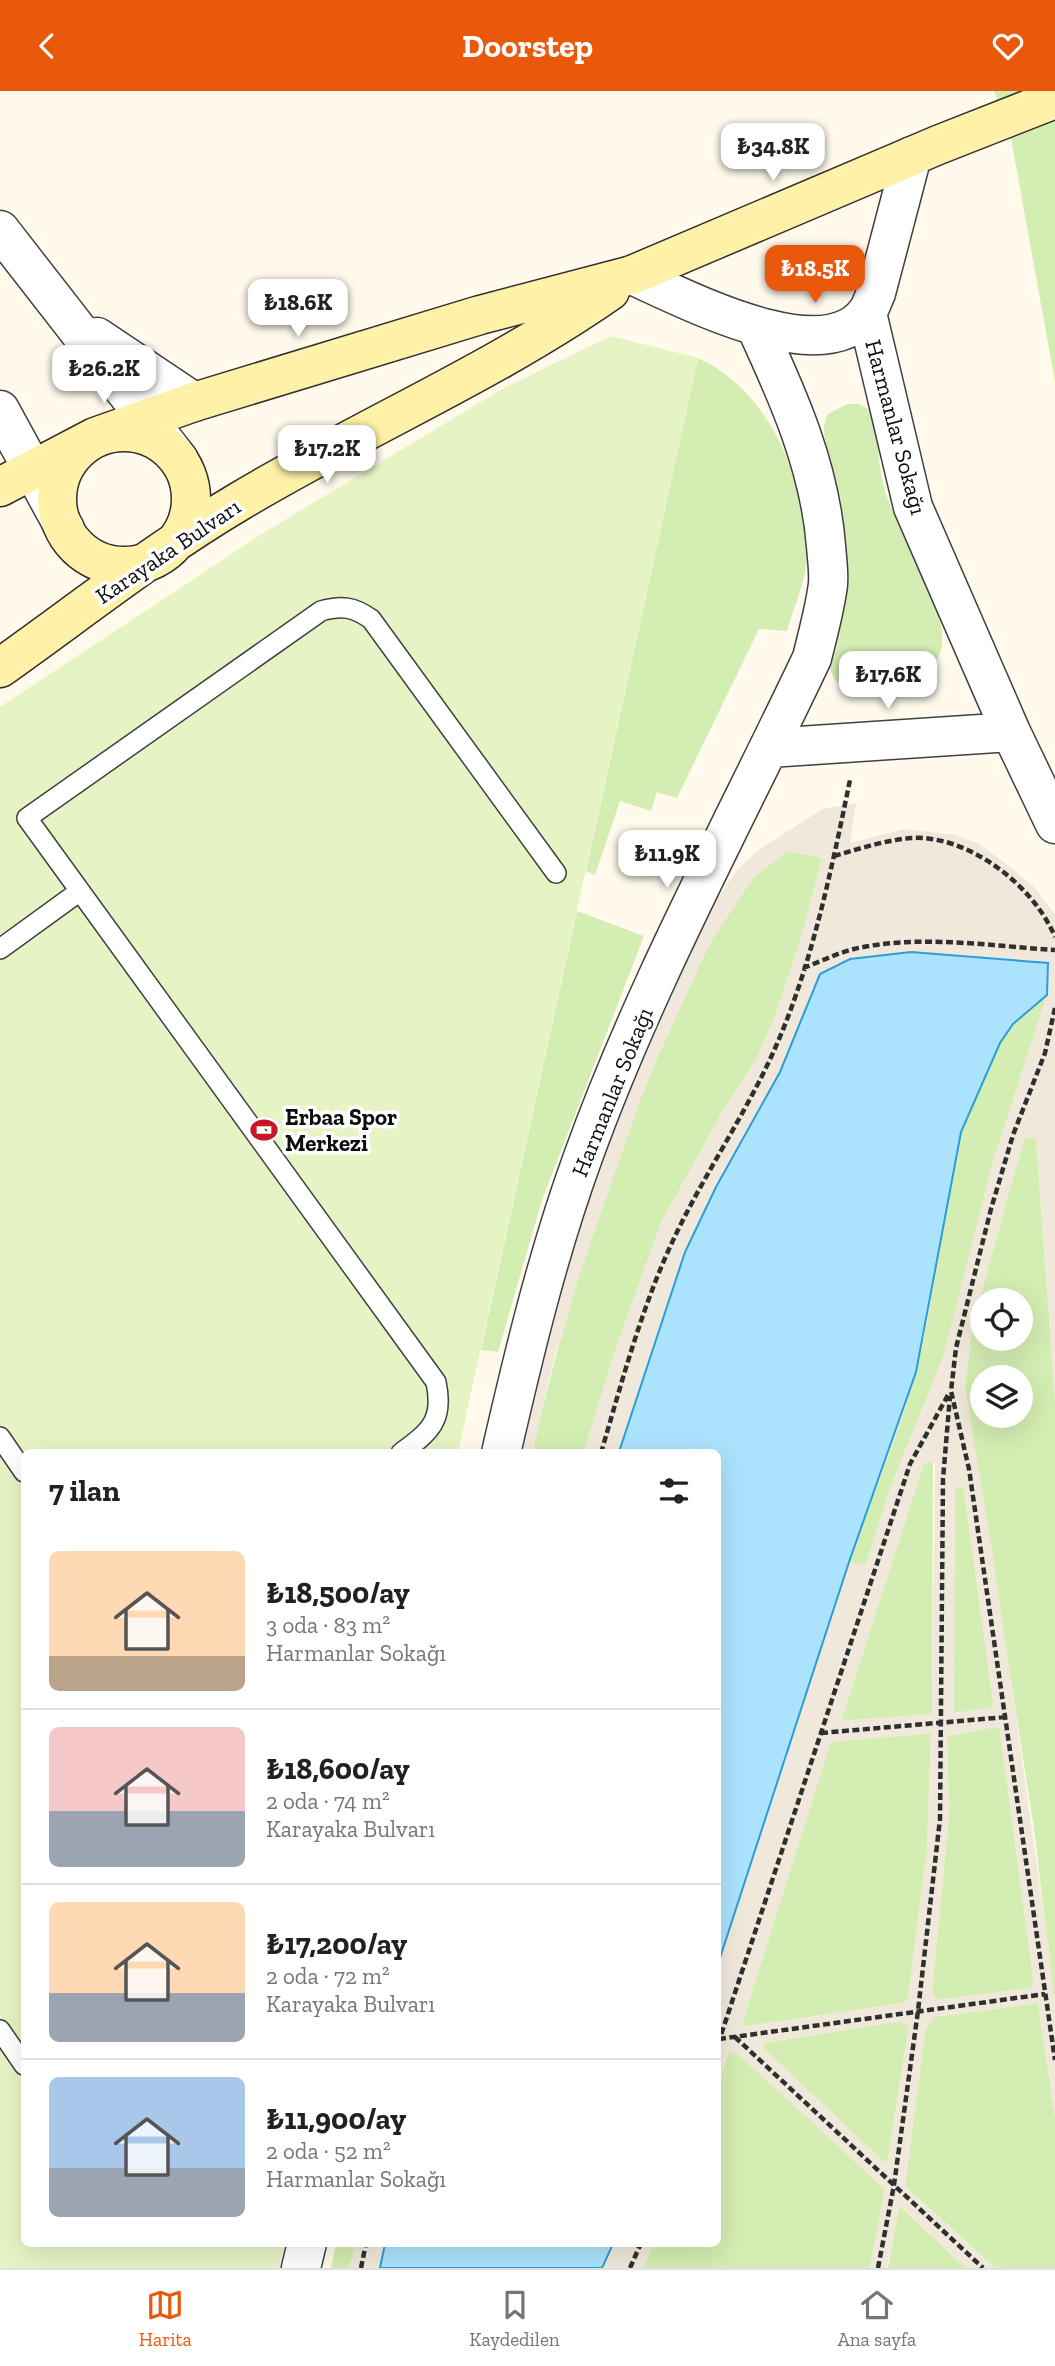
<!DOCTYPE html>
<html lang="tr">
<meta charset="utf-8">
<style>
body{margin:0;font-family:"Zilla Slab",serif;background:#f6f6f6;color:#202124;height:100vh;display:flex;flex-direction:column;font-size:26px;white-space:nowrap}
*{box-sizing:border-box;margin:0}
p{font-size:23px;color:#757577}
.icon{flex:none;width:38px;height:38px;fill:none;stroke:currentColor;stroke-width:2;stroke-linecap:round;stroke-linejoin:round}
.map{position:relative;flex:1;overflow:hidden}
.panel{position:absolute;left:21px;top:1358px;width:700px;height:798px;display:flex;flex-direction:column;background:#fff;border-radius:10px;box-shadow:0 7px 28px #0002}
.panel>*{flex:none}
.controls{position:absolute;left:970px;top:1197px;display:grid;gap:14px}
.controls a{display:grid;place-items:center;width:63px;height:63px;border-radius:50%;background:#fff;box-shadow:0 7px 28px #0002;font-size:35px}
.price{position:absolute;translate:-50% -60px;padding:0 16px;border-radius:14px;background:#fff;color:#222;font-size:23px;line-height:46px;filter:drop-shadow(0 2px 4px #0008)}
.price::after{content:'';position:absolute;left:50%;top:42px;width:21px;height:16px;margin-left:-10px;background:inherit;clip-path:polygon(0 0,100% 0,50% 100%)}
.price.selected{background:#ea580c;color:#fff}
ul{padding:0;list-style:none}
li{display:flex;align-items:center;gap:21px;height:175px;padding:0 28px}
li+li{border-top:2px solid #e0e0e0}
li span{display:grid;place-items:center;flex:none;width:196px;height:140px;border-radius:10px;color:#555}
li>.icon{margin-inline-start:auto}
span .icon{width:84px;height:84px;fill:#fffc;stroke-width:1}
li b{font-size:30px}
h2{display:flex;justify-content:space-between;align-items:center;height:84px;padding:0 28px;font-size:30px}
header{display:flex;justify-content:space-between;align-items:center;height:91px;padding:0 28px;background:#ea580c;color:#fff;font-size:32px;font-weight:700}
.tabs{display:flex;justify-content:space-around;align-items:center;height:98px;border-top:2px solid #e0e0e0;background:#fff;font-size:19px;color:#757577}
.tabs a{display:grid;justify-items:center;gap:4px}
.tabs .selected{color:#ea580c}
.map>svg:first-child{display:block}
</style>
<header><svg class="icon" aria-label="back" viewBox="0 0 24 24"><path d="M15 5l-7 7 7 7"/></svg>Doorstep<svg class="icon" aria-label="heart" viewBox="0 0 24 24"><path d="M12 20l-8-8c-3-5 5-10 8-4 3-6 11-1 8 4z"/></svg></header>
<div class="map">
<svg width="1055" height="2177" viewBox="0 0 1055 2177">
<rect width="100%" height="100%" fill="#fffaec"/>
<path fill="#d4edb2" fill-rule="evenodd" d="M994,0H1055V291L1011,47Z
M698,267C769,299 805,387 807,462C807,488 794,516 787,540L759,538L677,707L657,701L651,720L620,710L595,784L586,780Z
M847,313H859L870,319C880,346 877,376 886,403C900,447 946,510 942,552C939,587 903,590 876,594C866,595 850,599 840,593C833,588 831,581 829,574C837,519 851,462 840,406C835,383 816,342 828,323Z
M789,760L822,767L803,841L776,923L758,965L720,1025L662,1130L616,1257L584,1361L532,1362C568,1206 615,1053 684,908C709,855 734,788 789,760Z
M577,820L644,845L542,1109L498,1261L481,1259Z
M1047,904L993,1071L944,1264L891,1395L866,1474L849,1471C871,1408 898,1345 916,1280C949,1164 937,980 1047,904Z
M1024,1047H1036L1055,1308V1916L1034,1738L965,1296L972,1235ZM982,1209H1020V1248H982ZM982,1286H1020V1325H982Z
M933,1369L932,1623L841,1630L923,1375L925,1370Z
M960,1394L964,1399L994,1617L953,1622L955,1398Z
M996,1636L1000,1639L1034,1893L1030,1897L939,1909L933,1904L932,1897L949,1726L947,1645Z
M931,1642L927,1760L908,1908L903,1912L741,1936L830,1651Z
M1038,1912L1055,2025V2177H995L905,2095L925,1940L934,1926Z
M900,1930L909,1936L887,2074L763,1957L764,1952Z
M729,1960L735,1961L744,1968L885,2098L870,2177H643L654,2153L718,2152V1995Z
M899,2114L966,2177H888Z
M336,2153H356L349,2177H331Z"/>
<path fill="#e6f4c5" d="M611,245L698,267L458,1361L24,1362V2152L284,2153L279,2177H0V616L260,444L502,298Z"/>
<path fill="#f0e9db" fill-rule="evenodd" d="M856,712L850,752L904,738L956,744L979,753L1008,774L1033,795L1055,823V1308L1036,1047H1024L972,1235L965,1296L993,1465L1049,1859L1055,1916V2025L1038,1912L934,1926L925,1940L905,2095L995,2177H966L900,2114L887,2177H870L885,2097L735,1961H728L718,1995V1873L849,1471L866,1473L891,1395L944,1264L993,1071L1047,904L1048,872L911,861L876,864L850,868L812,897L800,937L780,981L716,1096L685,1161L619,1361H584L616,1257L662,1130L720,1025L758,965L776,923L803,841L822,767L789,760L754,786L710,852L647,990L576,1194L553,1272L532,1361L513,1362L604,1051L700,832L737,779L758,759L823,718ZM930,1368L935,1373L932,1623L841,1630L923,1375ZM960,1394L964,1399L994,1616L954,1622L955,1398ZM996,1636L1000,1639L1034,1893L1030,1897L939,1909L933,1904L932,1897L949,1726L947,1645ZM931,1642L927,1760L908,1908L903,1912L741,1936L831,1651ZM900,1930L909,1936L887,2074L763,1957L764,1952Z
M356,2153H385L380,2177H349Z
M613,2153H654L643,2177H602Z"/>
<path fill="#abe2fc" stroke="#2b9dda" stroke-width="2" d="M911,861L1048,872L1047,904L1013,933L1000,952L961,1041L916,1281L849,1471L718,1873V1362L619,1361L685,1161L716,1096L780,981L820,883L850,868Z
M385,2153V2152L613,2153L602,2177H380Z"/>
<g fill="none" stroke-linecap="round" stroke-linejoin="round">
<g stroke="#404040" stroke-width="22">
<path id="service" d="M0,858L80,800
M0,1346L24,1381
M401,1362C431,1340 444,1329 436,1291L27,727L321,520C342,514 354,516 371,528L556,782
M0,1939L24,1974"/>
</g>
<g stroke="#404040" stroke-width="41">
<path id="minor" d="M632,184C682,206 824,282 867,221C871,216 873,208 876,202L912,65
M867,222L913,416L1011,641L1055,733
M769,657L1011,641
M501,1362C524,1262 548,1162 583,1066C645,894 734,732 812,567C818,542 825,518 828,493C829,481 827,468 826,455C820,377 789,307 756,236
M301,2177L307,2152"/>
</g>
<g stroke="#404040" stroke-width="41">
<path id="tertiary" d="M0,139L179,369
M97,246L194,311
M0,319L65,438"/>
</g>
<g stroke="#2f2f2f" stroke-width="41">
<path id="secondary" d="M57 408a67 67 0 1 1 134 0a67 67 0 1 1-134 0Z
M0,396L95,346L194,311L480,224L632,184L938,54L1055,8
M0,577C79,521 157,459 240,410C362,337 494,281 610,200"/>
</g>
<path stroke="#2f2f2f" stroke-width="4.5" stroke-dasharray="7 3.5" stroke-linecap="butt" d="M834,765C859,758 885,749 912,747C969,744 1034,795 1055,846
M803,877C820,871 837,862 854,858C918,843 990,855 1055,859
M1055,917L1045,962L1013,1044L991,1118L956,1257L951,1300L969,1378L1055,1969
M601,1362C623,1287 643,1211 677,1141C706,1081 744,1025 772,964C811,879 831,781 850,689
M821,1642L1006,1626
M735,1946L983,2177
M719,1948L1045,1903
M718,1953L910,1373L948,1304
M361,2177L366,2152
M630,2177L641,2152
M878,2177L894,2094L918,1920L940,1728L943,1388L950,1305"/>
<use href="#service" stroke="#fff" stroke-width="19"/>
<use href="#minor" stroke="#fff" stroke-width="38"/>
<use href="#tertiary" stroke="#fff" stroke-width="38"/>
<use href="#secondary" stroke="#fff1a7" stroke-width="38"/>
</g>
<defs>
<g id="stadium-bare" transform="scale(2.1)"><path d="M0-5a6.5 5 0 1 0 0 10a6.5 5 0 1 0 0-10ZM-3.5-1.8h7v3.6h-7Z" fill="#ca1728" stroke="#fff" stroke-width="2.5" paint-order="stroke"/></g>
</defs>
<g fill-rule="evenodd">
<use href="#stadium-bare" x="264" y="1039"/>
</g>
<g text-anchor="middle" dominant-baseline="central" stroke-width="7" stroke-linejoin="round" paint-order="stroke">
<g font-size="23" fill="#0d0d0d" stroke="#fff">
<text transform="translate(896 336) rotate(75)">Harmanlar Sokağı</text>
<text transform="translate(168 460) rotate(-34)">Karayaka Bulvarı</text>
<text transform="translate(612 1001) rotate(-68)">Harmanlar Sokağı</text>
</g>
<g font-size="23" font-weight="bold" fill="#0d0d0d" stroke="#fff" text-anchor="start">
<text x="285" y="1026">Erbaa Spor<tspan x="285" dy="26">Merkezi</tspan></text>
</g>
</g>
</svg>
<div class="controls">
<a><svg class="icon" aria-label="locate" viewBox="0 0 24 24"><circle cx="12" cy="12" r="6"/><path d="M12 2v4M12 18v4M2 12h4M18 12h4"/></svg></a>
<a><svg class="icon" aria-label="layers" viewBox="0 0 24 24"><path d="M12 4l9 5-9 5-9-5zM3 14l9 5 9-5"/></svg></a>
</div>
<b class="price" style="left:773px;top:92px">₺34.8K</b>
<b class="price selected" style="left:815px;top:214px">₺18.5K</b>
<b class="price" style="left:298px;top:248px">₺18.6K</b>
<b class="price" style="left:104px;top:314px">₺26.2K</b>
<b class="price" style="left:327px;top:394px">₺17.2K</b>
<b class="price" style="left:888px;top:620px">₺17.6K</b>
<b class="price" style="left:667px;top:799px">₺11.9K</b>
<section class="panel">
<h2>7 ilan<svg class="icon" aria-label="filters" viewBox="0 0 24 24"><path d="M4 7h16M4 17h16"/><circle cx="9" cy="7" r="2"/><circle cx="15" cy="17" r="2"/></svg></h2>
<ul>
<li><span style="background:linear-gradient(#ffd9b3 75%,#b9a48a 0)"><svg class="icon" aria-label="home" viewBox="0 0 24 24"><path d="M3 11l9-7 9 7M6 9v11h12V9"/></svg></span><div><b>₺18,500/ay</b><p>3 oda · 83 m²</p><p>Harmanlar Sokağı</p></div></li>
<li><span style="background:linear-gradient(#f6c9c9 60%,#9aa5b1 0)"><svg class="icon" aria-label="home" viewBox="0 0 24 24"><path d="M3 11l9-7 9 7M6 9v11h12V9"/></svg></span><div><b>₺18,600/ay</b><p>2 oda · 74 m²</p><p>Karayaka Bulvarı</p></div></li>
<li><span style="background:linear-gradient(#ffd9b3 65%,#9aa5b1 0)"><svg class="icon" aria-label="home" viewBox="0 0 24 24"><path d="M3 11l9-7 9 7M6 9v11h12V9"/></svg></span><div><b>₺17,200/ay</b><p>2 oda · 72 m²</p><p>Karayaka Bulvarı</p></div></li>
<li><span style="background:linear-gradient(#a9c7e8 65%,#9aa5b1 0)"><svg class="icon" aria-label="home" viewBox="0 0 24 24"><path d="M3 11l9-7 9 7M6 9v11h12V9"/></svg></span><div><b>₺11,900/ay</b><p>2 oda · 52 m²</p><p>Harmanlar Sokağı</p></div></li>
</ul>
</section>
</div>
<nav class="tabs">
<a class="selected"><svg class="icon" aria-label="map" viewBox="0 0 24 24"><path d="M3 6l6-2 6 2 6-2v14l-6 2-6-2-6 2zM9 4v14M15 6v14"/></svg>Harita</a>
<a><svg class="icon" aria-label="saved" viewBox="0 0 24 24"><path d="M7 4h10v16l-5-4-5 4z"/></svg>Kaydedilen</a>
<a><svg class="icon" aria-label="home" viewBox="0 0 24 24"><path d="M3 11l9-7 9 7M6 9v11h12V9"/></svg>Ana sayfa</a>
</nav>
